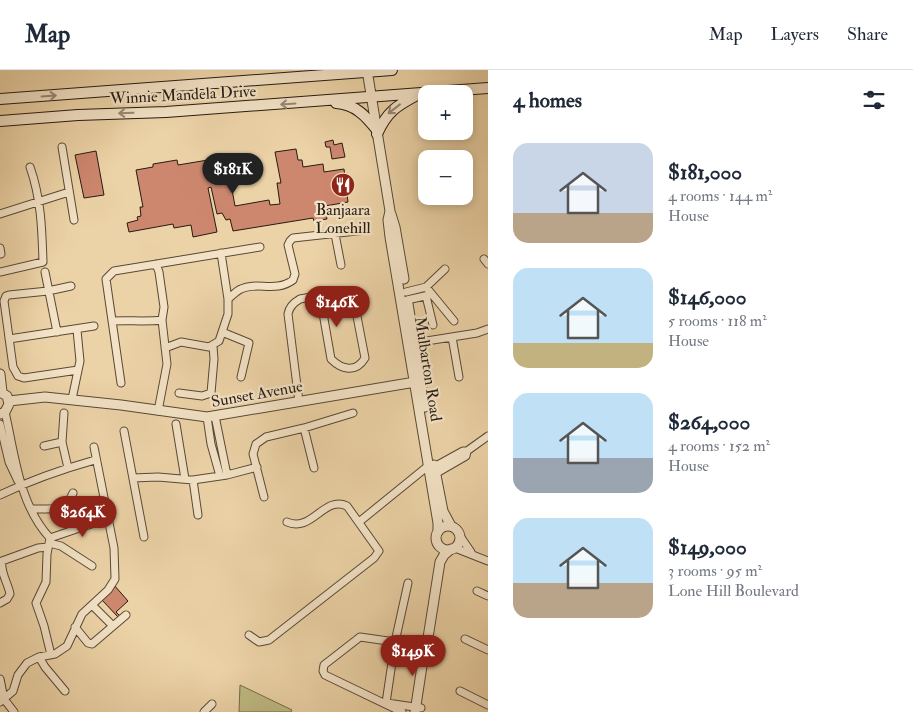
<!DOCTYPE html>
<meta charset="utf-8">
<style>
body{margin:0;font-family:"IM FELL Double Pica",serif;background:#f2f2f3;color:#1f2937;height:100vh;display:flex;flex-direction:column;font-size:19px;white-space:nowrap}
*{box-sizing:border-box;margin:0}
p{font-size:16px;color:#747a83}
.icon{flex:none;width:28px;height:28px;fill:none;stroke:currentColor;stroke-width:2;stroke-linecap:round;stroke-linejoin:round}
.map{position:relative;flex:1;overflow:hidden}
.details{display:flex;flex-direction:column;background:#fff;width:425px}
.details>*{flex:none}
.controls{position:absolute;left:418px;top:15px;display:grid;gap:10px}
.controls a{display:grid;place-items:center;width:55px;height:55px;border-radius:10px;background:#fff;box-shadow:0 2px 8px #0003;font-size:25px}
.price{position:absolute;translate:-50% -42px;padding:0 11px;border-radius:18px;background:#8f2418;color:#fff;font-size:16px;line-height:32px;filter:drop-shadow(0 1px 2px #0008)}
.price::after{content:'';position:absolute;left:50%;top:30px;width:15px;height:11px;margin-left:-8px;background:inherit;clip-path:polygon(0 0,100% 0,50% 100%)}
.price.on{background:#222;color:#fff}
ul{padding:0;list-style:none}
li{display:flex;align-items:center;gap:15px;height:125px;padding:0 25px}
li span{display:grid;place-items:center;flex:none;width:140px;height:100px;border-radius:15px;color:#555}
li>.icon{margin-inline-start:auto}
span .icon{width:60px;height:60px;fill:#fffc;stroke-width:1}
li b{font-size:21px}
h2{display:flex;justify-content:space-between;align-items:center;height:60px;padding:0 25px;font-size:21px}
header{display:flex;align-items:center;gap:30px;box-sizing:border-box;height:70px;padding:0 25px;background:#fff;border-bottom:1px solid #e0e1e3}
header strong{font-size:24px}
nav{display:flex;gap:28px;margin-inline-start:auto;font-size:18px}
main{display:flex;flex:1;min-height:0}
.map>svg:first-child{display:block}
</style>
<header>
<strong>Map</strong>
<nav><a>Map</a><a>Layers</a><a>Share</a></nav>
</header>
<main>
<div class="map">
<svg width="488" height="642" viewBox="0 0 488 642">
<rect width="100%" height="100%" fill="#ecd3a7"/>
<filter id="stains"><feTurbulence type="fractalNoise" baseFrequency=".004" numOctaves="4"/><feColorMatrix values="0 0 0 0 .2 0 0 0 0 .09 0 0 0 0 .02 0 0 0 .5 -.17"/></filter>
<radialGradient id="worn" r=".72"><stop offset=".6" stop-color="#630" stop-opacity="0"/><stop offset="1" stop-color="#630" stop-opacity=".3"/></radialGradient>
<path fill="#bfba82" stroke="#726a4a" d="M240,615L292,640L291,642H239Z"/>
<path fill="#cd876f" stroke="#251b11" d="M333,70L334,75L342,73L345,87L332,89L330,77H326L325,72Z
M296,79L298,90H302L303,97L323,94L324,102L344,99L348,132L325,136L327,149L314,151L313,148L233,161L230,149L226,150L222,143L217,144L211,117L208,118L217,162L193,167L191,155L174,158L173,154L129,162L127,153L138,150L137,147L141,146L140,137H143L136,100L153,97V94L177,90L178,95L226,87L235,136L269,130L270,135L280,134L277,113H281L275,82Z
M96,81L104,125L84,128L75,85Z
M114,515L128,531L116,542L120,546L118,547L102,530Z"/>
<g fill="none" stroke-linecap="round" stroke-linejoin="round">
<g stroke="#574936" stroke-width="9">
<path id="minor" d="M62,77L74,150
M0,144L69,122
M335,164L341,195
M0,178L1,184
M484,189L488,194
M156,194L159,202L164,237L162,250L167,294L158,341
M0,202L43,192C42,159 41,128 30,97
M45,202L57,262
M71,216L48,221L9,225L6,226L4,231L13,297L18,306L24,308L78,300
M426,217L454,251
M406,222L426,217L445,199
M426,226L433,255
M228,229C232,226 236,221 241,219C258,211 275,223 293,210L295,204L288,175L290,171L293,168L366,160
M407,230L429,225
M112,251C129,250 145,252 162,250
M222,262L249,273L241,307
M452,267L459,307
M9,269L94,256
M414,273L477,263L488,259
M165,278L181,272L209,277L219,271L228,244V229L221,183
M121,313L106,209L114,201L260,177
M179,323L202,326L211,323L214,289L213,276
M72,329L80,291L77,260
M299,332L288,244C289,237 293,233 300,229L340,222L349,224L355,236L365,288C356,303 342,300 331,289L320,226
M5,342C15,385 19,435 50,468
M64,343L62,372L68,398
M215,346L227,405
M207,347L211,374L220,406
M0,354L9,392L18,411
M176,354L185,409
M304,358L314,398
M124,361L144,467
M44,376L62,372
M434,397L463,381H467L488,366
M435,404L466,386L467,381
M133,408L158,407L193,410L227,405L257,397
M193,410L198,445
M0,425C31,410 63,399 95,390
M264,427L253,384L256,374L266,367L304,358L353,343
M31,439C51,438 64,444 73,423
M359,452L428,396L434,394
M460,466L471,482
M50,468L47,484L46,512L36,533L44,556L51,585
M50,468L109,448
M49,473L61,476L92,496
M455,478L488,491
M477,521L488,526
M0,533L7,529L10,524C8,513 0,502 2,491L38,478L48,477
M92,535L113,556
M75,557L88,573L92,574L126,545
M249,565L259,572L269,570L374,488L379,481L347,436C324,425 312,463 287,452
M465,569L488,580
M395,572L360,567L324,595L323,601L325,605L402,642
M39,587L45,597L65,621
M0,609L4,629L14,642
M460,621L488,635
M0,632L13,621L18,605L27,593L39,587L55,584L67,576L82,544L108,520L115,509L114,478L94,377
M386,633L395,572L408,513
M387,633L421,638
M204,642L212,634"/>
</g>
<g stroke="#574936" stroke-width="11">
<path id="tertiary" d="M367,0L390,141L388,150L390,167L438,453V462
M391,144L395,157L404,209
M408,234L425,337
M0,304L2,322
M0,322L7,326L9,334L5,342L0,344
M9,331L45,327L121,335L207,347L421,311
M435,400L443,441L451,456
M436 468a12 12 0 1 1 24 0a12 12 0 1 1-24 0Z
M415,642L424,583L427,574L440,492L444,485L451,479"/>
</g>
<g stroke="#251b11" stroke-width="12">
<path id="secondary" d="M0,29L392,0
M336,33C355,34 366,46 377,60
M0,51L78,45L166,42L488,18
M377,64C387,42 396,36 417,25"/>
</g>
<use href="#minor" stroke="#f3e2c6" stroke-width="7"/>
<use href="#tertiary" stroke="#f3e2c6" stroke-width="9"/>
<use href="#secondary" stroke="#f3e2c6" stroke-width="10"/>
</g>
<defs><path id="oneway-shaft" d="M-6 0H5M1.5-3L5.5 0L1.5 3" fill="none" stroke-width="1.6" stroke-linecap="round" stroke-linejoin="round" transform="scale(1.25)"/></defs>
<g stroke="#968875">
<use href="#oneway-shaft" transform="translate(49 26) rotate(-4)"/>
<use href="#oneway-shaft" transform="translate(288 34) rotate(176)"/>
<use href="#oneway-shaft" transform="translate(394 39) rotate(142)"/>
<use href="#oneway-shaft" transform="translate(126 43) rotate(178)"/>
</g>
<defs>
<g id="restaurant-disc" transform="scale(1.25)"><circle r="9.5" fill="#8f2418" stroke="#f3e2c6"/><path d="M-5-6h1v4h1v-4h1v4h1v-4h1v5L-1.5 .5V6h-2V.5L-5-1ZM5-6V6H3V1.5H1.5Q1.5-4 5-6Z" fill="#fff"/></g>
</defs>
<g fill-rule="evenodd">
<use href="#restaurant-disc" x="343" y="115"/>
</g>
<g text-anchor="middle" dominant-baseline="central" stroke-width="4.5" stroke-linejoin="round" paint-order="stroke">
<g font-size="16" fill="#251b11" stroke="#f3e2c6">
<text transform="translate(183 25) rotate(-3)">Winnie Mandela Drive</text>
<text transform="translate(428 299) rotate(81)">Mulbarton Road</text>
<text transform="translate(257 324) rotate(-10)">Sunset Avenue</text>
</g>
<g font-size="16" fill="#251b11" stroke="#f3e2c6">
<text x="343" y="140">Banjaara<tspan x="343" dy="18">Lonehill</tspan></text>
</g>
</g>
<rect width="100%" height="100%" filter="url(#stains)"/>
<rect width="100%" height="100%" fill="url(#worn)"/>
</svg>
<div class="controls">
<a>+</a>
<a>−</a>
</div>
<b class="price on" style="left:233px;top:125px">$181K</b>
<b class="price" style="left:337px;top:258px">$146K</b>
<b class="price" style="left:83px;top:468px">$264K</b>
<b class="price" style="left:413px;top:607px">$149K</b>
</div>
<section class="details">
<h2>4 homes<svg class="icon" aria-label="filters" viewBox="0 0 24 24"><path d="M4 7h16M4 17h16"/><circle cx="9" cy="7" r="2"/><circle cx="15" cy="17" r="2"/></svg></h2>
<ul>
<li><span style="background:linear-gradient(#c9d6e8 70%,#b9a48a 0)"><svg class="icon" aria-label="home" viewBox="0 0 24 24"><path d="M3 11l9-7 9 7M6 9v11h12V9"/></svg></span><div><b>$181,000</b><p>4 rooms · 144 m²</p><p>House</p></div></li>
<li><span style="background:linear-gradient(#bfe0f5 75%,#c2b280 0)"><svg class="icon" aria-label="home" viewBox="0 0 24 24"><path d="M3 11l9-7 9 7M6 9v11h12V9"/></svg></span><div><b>$146,000</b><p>5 rooms · 118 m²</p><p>House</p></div></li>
<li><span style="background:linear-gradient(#bfe0f5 65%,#9aa5b1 0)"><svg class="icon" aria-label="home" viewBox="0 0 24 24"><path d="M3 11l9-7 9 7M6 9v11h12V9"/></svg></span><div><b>$264,000</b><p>4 rooms · 152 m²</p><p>House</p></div></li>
<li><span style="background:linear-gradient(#bfe0f5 65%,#b9a48a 0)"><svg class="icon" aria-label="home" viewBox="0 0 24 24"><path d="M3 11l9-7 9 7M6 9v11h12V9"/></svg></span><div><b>$149,000</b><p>3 rooms · 95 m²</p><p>Lone Hill Boulevard</p></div></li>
</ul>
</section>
</main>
